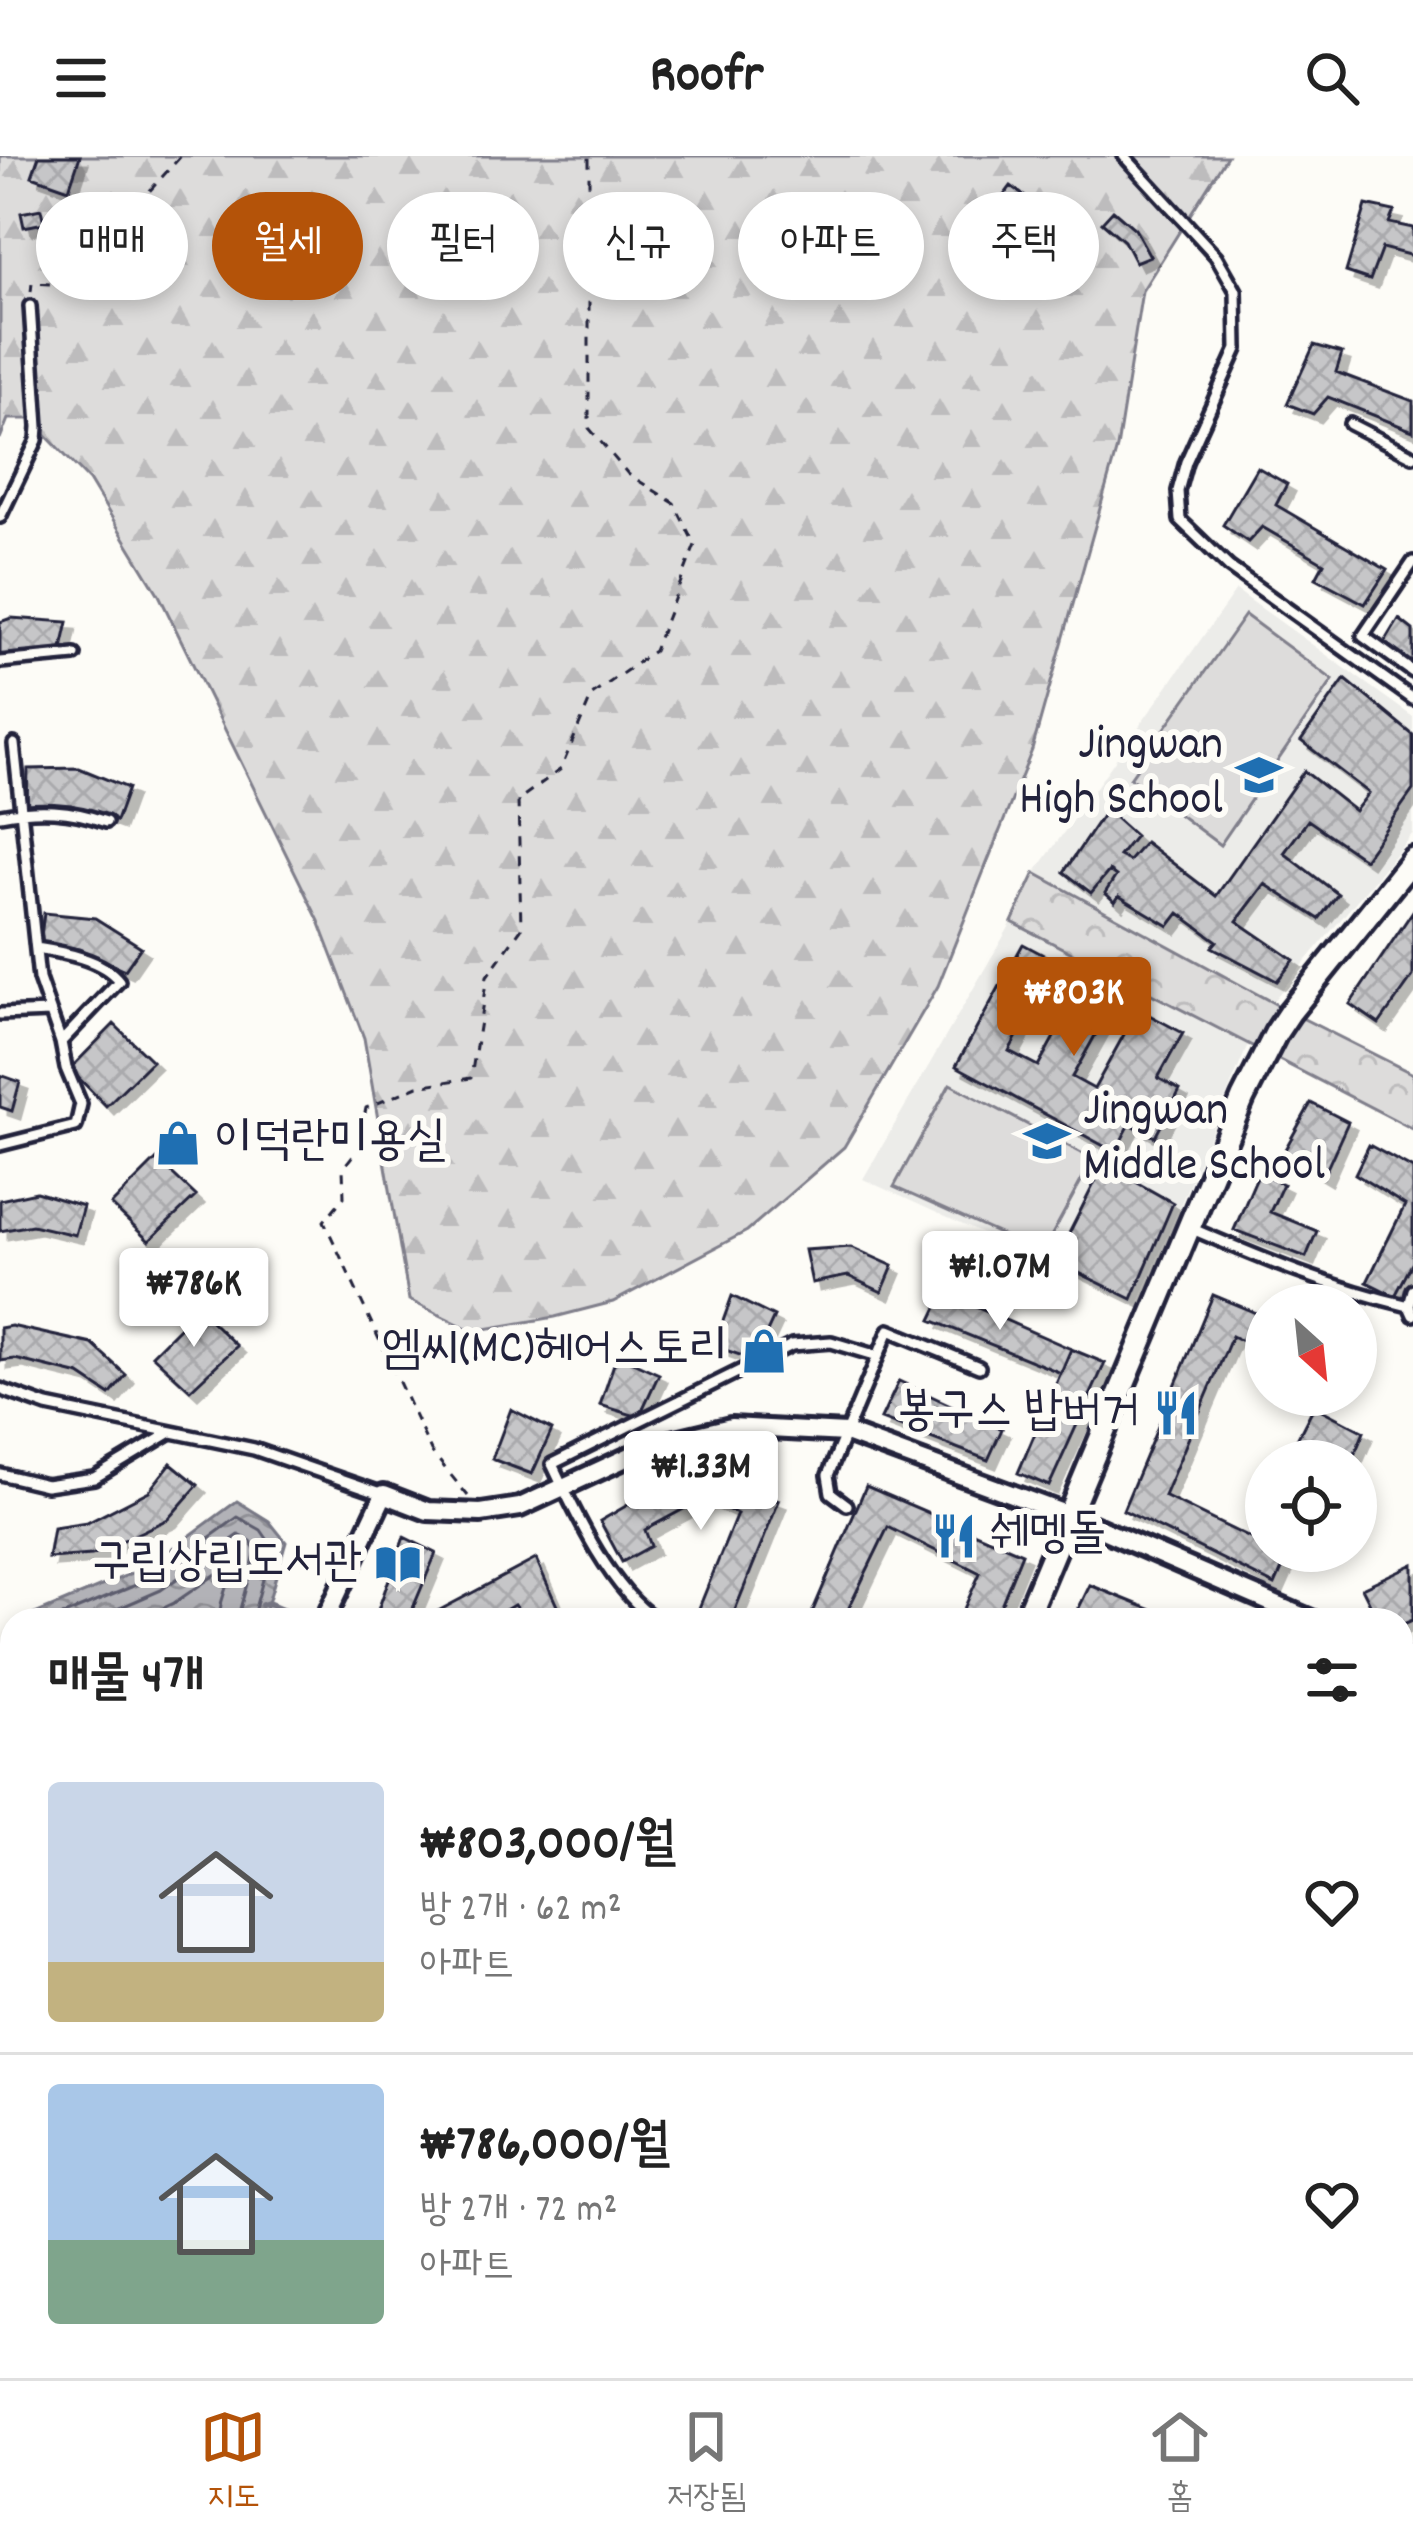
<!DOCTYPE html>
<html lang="ko">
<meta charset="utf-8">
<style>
body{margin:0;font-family:Dekko,"Poor Story",sans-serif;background:#f6f6f6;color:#222;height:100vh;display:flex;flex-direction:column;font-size:45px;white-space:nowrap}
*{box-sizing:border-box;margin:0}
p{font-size:39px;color:#767676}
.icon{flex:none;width:66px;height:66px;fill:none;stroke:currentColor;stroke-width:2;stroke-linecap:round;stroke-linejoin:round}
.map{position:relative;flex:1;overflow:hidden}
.details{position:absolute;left:0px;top:1452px;width:1413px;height:771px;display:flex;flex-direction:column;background:#fff;border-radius:36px 36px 0 0;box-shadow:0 6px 18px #0003}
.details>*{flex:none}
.banner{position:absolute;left:36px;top:36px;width:1341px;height:108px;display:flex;gap:24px}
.needle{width:78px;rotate:153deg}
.controls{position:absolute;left:1245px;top:1128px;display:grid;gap:24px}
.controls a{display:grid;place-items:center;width:132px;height:132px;border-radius:50%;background:#fff;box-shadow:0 6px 18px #0003;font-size:60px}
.price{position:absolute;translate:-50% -102px;padding:0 27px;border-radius:12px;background:#fff;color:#222;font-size:39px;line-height:78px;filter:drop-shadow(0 3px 6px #0008)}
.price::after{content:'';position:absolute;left:50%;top:72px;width:36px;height:27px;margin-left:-18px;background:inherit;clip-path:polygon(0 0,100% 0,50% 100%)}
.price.on{background:#b45309;color:#fff}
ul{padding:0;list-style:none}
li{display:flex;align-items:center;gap:36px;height:300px;padding:0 48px}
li+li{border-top:3px solid #e0e0e0}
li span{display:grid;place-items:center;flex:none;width:336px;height:240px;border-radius:12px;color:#555}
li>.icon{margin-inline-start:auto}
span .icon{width:144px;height:144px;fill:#fffc;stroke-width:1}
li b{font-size:51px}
h2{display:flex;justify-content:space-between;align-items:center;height:144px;padding:0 48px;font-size:51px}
.pill{padding:0 42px;border-radius:54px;background:#fff;box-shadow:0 6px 18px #0003;font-size:42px;line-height:108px}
.pill.on{background:#b45309;color:#fff}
header{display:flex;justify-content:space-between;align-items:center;height:156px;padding:0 48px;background:#fff;font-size:54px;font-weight:800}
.tabs{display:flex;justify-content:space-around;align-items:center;height:168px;border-top:3px solid #e0e0e0;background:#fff;font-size:33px;color:#767676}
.tabs a{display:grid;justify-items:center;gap:6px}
.tabs .on{color:#b45309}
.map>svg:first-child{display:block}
</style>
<header><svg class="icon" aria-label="menu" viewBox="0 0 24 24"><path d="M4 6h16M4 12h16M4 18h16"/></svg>Roofr<svg class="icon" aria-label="search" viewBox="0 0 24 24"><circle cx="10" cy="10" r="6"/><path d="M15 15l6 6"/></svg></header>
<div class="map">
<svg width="1413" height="2222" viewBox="0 0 1413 2222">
<defs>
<pattern id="forest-firs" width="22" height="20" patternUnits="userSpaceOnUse" patternTransform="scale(3)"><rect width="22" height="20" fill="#dddcdb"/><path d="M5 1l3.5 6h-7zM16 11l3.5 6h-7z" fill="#bdbcbd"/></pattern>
<pattern id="park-crowns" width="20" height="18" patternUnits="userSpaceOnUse" patternTransform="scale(3)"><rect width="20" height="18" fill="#dddcdb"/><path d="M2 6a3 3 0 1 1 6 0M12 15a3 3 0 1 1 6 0" fill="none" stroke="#bdbcbd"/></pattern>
<pattern id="water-waves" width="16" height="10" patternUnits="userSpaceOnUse" patternTransform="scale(3)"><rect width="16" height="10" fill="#b2b2b7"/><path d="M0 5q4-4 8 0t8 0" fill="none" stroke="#909096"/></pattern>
<pattern id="building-cross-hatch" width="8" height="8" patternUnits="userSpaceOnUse" patternTransform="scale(3)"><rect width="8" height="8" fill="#c6c6c8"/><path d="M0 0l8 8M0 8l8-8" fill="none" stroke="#aaaaad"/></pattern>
<filter id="shadow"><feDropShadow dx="8" dy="8" stdDeviation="0" flood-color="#0004"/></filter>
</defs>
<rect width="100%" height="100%" fill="#fdfcf7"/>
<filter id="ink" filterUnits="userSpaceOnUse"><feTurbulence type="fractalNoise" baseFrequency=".00833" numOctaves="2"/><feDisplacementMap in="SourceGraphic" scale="24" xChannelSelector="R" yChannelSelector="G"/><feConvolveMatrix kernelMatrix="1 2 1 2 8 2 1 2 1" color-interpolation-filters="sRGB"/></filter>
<g filter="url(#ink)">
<path fill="#ecece9" d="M1236,434L1413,561V677L1272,846L1035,717Z
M1012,766L1248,889L1138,1149L863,1023Z"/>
<path fill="url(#forest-firs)" stroke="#807f8b" stroke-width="3" d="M0,0H1227L1142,135L1117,292L1032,594L938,830L844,991L747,1075L613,1146L555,1161L473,1175L409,1144L364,882L319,765L159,439L89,324L30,263H8L0,283Z
M0,1750L12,1751V2211H383V2222H0Z"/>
<path fill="url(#park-crowns)" stroke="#807f8b" stroke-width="3" d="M1035,717L1290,856L1413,918V973L1012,766Z"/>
<path fill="#dddcdb" stroke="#807f8b" stroke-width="3" d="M1245,459L1333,524L1220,689L1130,622Z
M950,928L1093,1003L1042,1097L894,1031Z"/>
<path fill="url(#water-waves)" stroke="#787885" stroke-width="3" d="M237,1345L269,1365L286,1386L263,1464H21L149,1410Z"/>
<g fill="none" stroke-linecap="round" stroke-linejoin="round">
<path stroke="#5c5c6d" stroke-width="3" d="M52,1464L155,1421L238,1361L261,1374L272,1390L252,1464
M92,1464L161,1434L239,1379L251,1385L256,1395L237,1464
M138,1464L174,1447L225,1412L230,1418L221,1448L219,1464"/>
<path stroke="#787885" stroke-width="6" d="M262,1449L268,1447L308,1464"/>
</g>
<path fill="url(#building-cross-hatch)" stroke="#22223b" stroke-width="3" filter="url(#shadow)" d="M39,0H80L69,33L32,20Z
M1011,30L1072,77L1039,121L978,74Z
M1366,49L1394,55L1389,67L1413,72V100L1382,92L1370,124L1346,116Z
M41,53L44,67L24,71L21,57Z
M1113,54L1135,73L1150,100L1135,106L1124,85L1102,66Z
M1314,189L1342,197L1336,216L1413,245V275L1328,241L1313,258L1287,248Z
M1257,311L1287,328L1276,349L1387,414L1365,448L1316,422L1324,407L1262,371L1248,386L1223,369Z
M11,462L68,466L61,497L0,501V466Z
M1399,463L1413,474V509L1384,488Z
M1345,523L1413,579V634L1364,703L1308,664L1284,697L1338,738L1319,763L1265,728L1237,765L1294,804L1277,825L1212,791L1217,785L1179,757L1169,770L1119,740L1115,746L1105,737L1116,720L1109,715L1091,737L1064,716L1106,654L1135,680L1119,700L1129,705L1145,686L1216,740L1304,615L1355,655L1369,637L1301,585Z
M79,612L128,632L116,665L71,649L27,650L28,613Z
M1413,755V820L1379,868L1350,848Z
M44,757L95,762L141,791L125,814L79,793L40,788Z
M1023,788L1057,806L1009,895L1038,910L1085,825L1116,842L1072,921L1094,933L1138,853L1183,877L1158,922L1180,934L1155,981L1130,968L1115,996L956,910Z
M114,868L152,905L106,950L70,913Z
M0,919L20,926L12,955L0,951Z
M1311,947L1348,966L1323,1021L1283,997Z
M1369,989L1413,1013V1106L1395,1140L1367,1126L1405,1049L1355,1018Z
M157,1003L196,1040L149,1085L111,1049Z
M1104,1008L1173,1047L1132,1143L1055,1105Z
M1259,1016L1283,1028L1270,1056L1317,1075L1306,1101L1234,1074Z
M36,1036L83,1050L75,1079L32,1069L0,1075V1044Z
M851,1091L893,1110L882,1136L848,1120L812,1127L805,1094Z
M944,1137L1071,1193L1061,1217L931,1164Z
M1213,1139L1266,1161V1197L1232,1180L1164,1340L1250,1382L1266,1347V1395H1290L1275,1429L1123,1354Z
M732,1140L774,1161L754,1204L714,1190Z
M198,1153L237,1190L190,1234L152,1199Z
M11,1170L92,1188L126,1219L110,1239L80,1219L15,1203L0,1205V1172Z
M1071,1193L1105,1207L1049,1330L1018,1317Z
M617,1199L659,1218L639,1261L600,1249Z
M899,1225L1002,1273L988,1304L881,1263Z
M1314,1250L1364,1276L1352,1304L1338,1294L1332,1305H1286Z
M511,1253L552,1274L532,1318L492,1303Z
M171,1307L198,1329L168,1363L92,1399L48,1402L53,1372L87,1367L149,1335Z
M699,1316L779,1345L731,1464L695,1462L737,1358L704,1342L645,1374L651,1390L622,1406L600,1365L657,1332Z
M866,1330L1022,1397L995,1464H959L980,1417L888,1371L843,1464H809Z
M404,1381L436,1397L408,1464H401L378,1454Z
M536,1403L557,1450L526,1464L514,1449L488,1464H434L438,1455Z
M1413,1408V1464L1401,1469V1464H1378L1362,1432Z
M1090,1429L1176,1464H1073Z
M1401,1558L1413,1563V1596L1401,1590Z
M1401,1716L1413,1721V1818L1401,1850V1763L1409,1744L1401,1742Z
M453,2211H526L558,2222H457L459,2215Z
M635,2211H678L673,2222H631Z
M760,2211H849L880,2222H756Z
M1093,2211H1123L1153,2222H1088Z"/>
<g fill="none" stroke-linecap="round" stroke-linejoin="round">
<g stroke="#22223b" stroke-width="18">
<path id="service" d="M1124,0L1216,100L1236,135L1237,193L1186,306L1178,335L1180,364L1229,411L1413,543
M1350,268L1413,300
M0,361L37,284L38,271L30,150
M1413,406L1363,480L1413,516
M0,506L75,499
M0,659C38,652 70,653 106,666
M36,792C61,796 103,803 119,825L61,886
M0,858L50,856
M0,989L76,970L81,948L66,912L61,886L39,823L14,588
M1190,1072C1265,1104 1329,1131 1409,1150
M1413,1134L1409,1150L1413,1159
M0,1233L47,1250L254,1293L384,1338
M0,1318L46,1329L94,1322L171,1276
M847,1349L831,1337L828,1319L889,1174L979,1211
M657,1464C611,1435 575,1357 552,1308L792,1189L831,1186L878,1200
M0,1664L12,1661
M610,2211L612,2222
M1058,2222L1062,2211"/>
</g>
<g stroke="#22223b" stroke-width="26">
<path id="minor" d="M325,1464L384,1338L428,1355L481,1357L520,1351L652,1290L731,1271L846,1277L1068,1359L1311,1464
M1401,1502L1413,1507
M982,2211L1011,2222"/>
</g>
<g stroke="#22223b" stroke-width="30">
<path id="tertiary" d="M1025,1464L1243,942L1276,877L1290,856L1413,703
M721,2222L725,2211"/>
</g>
<g stroke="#22223b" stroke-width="33">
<path id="secondary" d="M1401,2035L1413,2005
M1328,2222L1332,2211"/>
</g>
<path stroke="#22223b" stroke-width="3" stroke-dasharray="9 9" stroke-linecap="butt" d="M31,136L32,127L82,130L116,106L145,40L181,0
M468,1340L431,1295L324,1065L344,1041L343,1012L357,994L366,952L418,930L471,922L487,820L521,773L518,644L561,613L592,539L654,495L695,389L674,347L628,318L589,272V0
M1401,2136L1413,2141
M90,2222L95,2211
M1403,2222L1413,2192"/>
<use href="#service" stroke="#fdfcf7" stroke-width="9"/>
<use href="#minor" stroke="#fdfcf7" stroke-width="16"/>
<use href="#tertiary" stroke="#fdfcf7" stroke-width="21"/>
<use href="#secondary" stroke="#fdfcf7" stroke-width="24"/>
</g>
</g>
<defs>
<g id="school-bare" transform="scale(3.6)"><path d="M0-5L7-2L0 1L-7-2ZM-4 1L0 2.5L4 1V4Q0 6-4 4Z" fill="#1f6fb2" stroke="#fdfcf7" stroke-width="2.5" paint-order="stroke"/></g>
<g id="shop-bare" transform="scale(3.6)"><path d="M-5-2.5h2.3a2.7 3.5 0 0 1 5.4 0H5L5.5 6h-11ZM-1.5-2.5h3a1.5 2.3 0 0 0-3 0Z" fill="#1f6fb2" stroke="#fdfcf7" stroke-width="2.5" paint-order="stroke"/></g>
<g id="restaurant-bare" transform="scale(3.6)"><path d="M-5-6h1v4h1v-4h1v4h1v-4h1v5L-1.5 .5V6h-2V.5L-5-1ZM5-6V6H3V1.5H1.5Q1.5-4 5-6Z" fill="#1f6fb2" stroke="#fdfcf7" stroke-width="2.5" paint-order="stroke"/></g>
<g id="library-bare" transform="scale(3.6)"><path d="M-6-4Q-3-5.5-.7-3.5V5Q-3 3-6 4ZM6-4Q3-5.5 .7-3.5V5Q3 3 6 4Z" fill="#1f6fb2" stroke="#fdfcf7" stroke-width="2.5" paint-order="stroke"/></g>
</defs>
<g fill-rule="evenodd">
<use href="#school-bare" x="1259" y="619"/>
<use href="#school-bare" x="1047" y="985"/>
<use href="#shop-bare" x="178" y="987"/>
<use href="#shop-bare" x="764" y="1195"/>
<use href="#restaurant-bare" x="1176" y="1257"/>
<use href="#restaurant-bare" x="954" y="1380"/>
<use href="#library-bare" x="398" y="1408"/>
</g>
<g text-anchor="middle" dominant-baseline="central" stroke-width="12" stroke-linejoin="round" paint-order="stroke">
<g font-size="48" fill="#22223b" stroke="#fdfcf7" text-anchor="end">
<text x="1223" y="591">Jingwan<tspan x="1223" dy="55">High School</tspan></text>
<text x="1083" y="957" text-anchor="start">Jingwan<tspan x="1083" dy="55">Middle School</tspan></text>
<text x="214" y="987" text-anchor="start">이덕란미용실</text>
<text x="728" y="1195">엠씨(MC)헤어스토리</text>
<text x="1140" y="1257">봉구스 밥버거</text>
<text x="990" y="1380" text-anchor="start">쉐멩돌</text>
<text x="362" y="1408">구립상립도서관</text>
</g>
</g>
</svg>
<div class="controls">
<a><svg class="needle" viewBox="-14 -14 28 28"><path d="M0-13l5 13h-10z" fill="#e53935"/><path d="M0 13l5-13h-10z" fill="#767676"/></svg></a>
<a><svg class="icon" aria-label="locate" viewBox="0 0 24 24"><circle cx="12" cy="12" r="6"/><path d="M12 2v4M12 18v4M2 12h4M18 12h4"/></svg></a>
</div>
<b class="price on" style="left:1074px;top:903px">₩803K</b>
<b class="price" style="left:1000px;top:1177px">₩1.07M</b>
<b class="price" style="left:194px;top:1194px">₩786K</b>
<b class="price" style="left:701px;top:1377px">₩1.33M</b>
<div class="banner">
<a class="pill">매매</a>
<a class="pill on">월세</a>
<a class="pill">필터</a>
<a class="pill">신규</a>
<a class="pill">아파트</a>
<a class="pill">주택</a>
</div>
<section class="details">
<h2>매물 4개<svg class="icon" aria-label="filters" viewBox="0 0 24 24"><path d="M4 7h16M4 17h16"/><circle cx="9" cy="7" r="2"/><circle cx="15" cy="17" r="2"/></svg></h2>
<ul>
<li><span style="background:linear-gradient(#c9d6e8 75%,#c2b280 0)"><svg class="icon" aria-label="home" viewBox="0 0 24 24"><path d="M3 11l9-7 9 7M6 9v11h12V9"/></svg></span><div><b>₩803,000/월</b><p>방 2개 · 62 m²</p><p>아파트</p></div><svg class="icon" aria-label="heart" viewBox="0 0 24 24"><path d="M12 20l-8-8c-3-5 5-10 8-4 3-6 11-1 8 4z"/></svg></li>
<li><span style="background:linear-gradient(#a9c7e8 65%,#7fa58c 0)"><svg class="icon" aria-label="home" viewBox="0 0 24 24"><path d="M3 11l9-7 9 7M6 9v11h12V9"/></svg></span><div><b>₩786,000/월</b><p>방 2개 · 72 m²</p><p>아파트</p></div><svg class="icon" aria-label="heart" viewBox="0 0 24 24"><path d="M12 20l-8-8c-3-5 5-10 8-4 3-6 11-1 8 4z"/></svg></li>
</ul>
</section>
</div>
<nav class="tabs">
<a class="on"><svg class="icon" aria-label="map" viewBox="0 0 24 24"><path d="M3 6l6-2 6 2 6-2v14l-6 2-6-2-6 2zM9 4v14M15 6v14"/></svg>지도</a>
<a><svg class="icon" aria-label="saved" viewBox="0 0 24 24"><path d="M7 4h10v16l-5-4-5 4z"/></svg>저장됨</a>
<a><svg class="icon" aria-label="home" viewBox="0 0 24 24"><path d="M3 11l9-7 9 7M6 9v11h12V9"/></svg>홈</a>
</nav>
